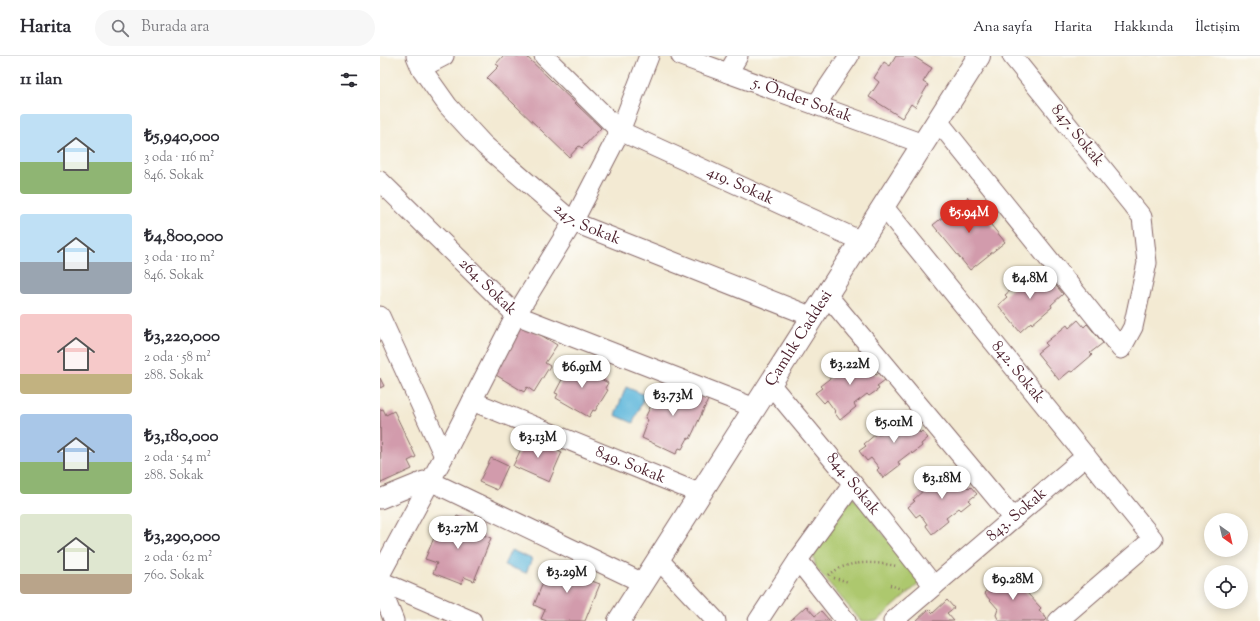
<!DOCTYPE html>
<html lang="tr">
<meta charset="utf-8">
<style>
body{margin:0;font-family:"Sorts Mill Goudy",serif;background:#f7f7f7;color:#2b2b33;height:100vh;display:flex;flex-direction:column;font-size:15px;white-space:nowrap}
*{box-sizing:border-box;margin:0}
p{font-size:13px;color:#7c7c81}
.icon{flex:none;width:22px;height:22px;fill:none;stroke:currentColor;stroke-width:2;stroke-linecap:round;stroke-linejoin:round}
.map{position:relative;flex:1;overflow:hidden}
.side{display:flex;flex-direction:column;background:#fff;width:380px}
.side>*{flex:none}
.needle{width:26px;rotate:146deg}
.fabs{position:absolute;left:824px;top:457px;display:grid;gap:8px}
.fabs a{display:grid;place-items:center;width:44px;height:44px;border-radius:50%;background:#fff;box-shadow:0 2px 10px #0003;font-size:20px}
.price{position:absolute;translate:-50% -34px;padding:0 9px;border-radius:14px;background:#fff;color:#222;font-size:13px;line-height:26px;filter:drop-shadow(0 1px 2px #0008)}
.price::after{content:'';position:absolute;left:50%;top:24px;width:12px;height:9px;margin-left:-6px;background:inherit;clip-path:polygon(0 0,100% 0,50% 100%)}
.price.on{background:#d93025;color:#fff}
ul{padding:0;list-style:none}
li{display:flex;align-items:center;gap:12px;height:100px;padding:0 20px}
li span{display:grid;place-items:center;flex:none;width:112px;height:80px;border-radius:4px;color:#555}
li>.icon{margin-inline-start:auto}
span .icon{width:48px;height:48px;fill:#fffc;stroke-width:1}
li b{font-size:17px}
h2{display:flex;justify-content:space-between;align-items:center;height:48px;padding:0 20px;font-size:17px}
header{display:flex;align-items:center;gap:24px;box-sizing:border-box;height:56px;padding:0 20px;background:#fff;border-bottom:1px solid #e1e1e2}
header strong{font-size:19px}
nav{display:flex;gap:22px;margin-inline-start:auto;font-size:14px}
.search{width:280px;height:36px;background:#f7f7f7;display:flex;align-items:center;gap:10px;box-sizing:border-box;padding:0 14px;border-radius:22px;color:#7c7c81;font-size:15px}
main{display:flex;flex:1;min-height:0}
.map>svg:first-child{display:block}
</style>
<header>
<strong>Harita</strong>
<div class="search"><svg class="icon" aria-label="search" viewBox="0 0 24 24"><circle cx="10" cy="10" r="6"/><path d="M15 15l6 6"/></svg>Burada ara</div>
<nav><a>Ana sayfa</a><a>Harita</a><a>Hakkında</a><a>İletişim</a></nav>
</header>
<main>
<section class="side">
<h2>11 ilan<svg class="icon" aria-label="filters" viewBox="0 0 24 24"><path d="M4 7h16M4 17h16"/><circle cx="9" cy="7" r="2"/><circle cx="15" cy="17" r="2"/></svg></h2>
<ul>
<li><span style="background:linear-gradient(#bfe0f5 60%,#8fb573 0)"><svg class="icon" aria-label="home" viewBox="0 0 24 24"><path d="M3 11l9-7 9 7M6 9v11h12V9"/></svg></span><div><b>₺5,940,000</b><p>3 oda · 116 m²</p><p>846. Sokak</p></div></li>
<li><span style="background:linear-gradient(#bfe0f5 60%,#9aa5b1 0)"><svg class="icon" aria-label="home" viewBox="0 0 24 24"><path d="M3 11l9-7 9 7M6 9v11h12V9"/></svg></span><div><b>₺4,800,000</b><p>3 oda · 110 m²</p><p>846. Sokak</p></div></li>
<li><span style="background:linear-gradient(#f6c9c9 75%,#c2b280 0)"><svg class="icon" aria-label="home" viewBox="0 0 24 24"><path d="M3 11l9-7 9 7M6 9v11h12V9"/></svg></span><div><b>₺3,220,000</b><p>2 oda · 58 m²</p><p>288. Sokak</p></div></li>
<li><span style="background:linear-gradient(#a9c7e8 60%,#8fb573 0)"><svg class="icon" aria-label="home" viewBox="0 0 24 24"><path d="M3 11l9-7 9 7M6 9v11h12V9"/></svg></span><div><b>₺3,180,000</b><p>2 oda · 54 m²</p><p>288. Sokak</p></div></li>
<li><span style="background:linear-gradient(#dfe7d0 75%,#b9a48a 0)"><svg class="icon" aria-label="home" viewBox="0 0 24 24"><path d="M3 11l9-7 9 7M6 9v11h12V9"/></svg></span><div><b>₺3,290,000</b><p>2 oda · 62 m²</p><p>760. Sokak</p></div></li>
</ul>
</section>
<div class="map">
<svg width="880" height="565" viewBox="0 0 880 565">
<rect width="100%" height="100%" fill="#fdfcf7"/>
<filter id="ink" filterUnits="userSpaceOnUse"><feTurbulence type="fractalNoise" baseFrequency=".025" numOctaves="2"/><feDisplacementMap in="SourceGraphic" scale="8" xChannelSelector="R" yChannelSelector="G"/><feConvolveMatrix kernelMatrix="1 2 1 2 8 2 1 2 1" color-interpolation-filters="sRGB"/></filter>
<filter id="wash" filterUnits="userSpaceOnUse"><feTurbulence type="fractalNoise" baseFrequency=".012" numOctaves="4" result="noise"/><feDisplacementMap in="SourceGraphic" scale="16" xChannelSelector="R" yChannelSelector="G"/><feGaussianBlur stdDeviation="0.9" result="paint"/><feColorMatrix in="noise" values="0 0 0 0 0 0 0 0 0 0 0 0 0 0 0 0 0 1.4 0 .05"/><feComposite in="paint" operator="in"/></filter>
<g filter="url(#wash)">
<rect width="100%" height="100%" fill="#f3ead3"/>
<path fill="#adc86e" stroke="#7c744c" d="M473,441L542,525L497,565H481L436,512L433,499Z"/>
<path fill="#5eb7db" stroke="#546b83" d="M246,331L265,339L253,367L235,359Z
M131,494L152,503L146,517L124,509Z"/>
<g id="blocks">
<path fill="#d29bac" d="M123,0H146L221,72L202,92L199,90L189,101L107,22L119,10L116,8Z
M516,0H533L552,12L543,26L548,29L535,51L531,48L522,62L489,41L499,26L494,22L504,6L510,10Z
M588,141L625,186L590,214L553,169Z
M659,216L664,222L667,219L683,238L671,249L672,251L652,268L651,266L640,276L618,249L627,241L625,239L647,220L650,223Z
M698,264L704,271L707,268L723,287L710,297L712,299L692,316L690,315L679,324L657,297L667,289L665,287L687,269L689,272Z
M143,268L177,289L165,307L170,310L154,336L147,331L144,336L111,316L137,269L141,272Z
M483,298L491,308L489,310L496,319L499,317L505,324L497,330L499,333L489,340L487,338L474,348L476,351L460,364L454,356L455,355L447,344L444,347L435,337L442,332L440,330L453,320L455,321L464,314L462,312L472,303L474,306Z
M195,306L220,320L219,322L228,327L225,332L228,334L215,355L213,354L209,361L176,342L178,338L175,337L189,310L192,312Z
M0,322L4,330L0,332Z
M287,324L328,344L310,383L308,382L302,393L299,392L296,398L262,382L266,371H264L268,364L265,362L275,341L280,342Z
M3,353L6,359L14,355L36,401L28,405L32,413L1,427L0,354Z
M527,356L535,366L533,367L540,377L542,375L548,382L541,388L542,390L532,398L531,396L518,406L520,409L503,422L497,414L499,412L491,402L487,405L479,395L486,390L484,388L497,377L498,379L508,372L506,369L516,361L518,363Z
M147,380L182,396L169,426L133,410Z
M111,402L128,410L117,434L99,426Z
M576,412L583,422L581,424L589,433L591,431L597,438L589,444L591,446L581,454L579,452L566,462L568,465L552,478L546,470L547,468L540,458L536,461L528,451L535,445L533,444L545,433L547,435L556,428L554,426L564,418L566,419Z
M77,460L103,471L101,478L111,482L94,525L84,521L81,528L53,517L57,507L45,503L62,463L73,467Z
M185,506L212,517L209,524L220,528L205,565H167L161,563L165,554L154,549L170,509L182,514Z
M619,514L631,527L635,524L661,552L659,554L667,563L665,565H616L618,563L616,559L618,553L604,537L618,524L613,519Z
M567,544L574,552L567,557L574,565H536L549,553L553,557Z
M426,550L435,560L441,555L450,565H410Z"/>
</g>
</g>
<g filter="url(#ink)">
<use href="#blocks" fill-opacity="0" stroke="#856666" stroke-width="1"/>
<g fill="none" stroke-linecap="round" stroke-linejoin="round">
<g stroke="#856666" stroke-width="21">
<g id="minor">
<path id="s1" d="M36,0L41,12L68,50L104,89L193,166L433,261"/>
<path id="s2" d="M164,0L240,75L481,185"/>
<path id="s3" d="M301,0L543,88"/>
<path d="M41,12L64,0"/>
<path d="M348,17L358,0"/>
<path d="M436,49L469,0"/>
<path d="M558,65L741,293L753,271L767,207L762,161L632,0"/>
<path id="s4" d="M0,125L136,259L375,352"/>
<path id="s5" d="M503,150L773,483L678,565"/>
<path d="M447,239L633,462"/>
<path d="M0,260L64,400"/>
<path id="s6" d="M390,328L473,428L554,530"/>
<path id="s7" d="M92,345L321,438"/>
<path d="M0,443L44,425H50L263,527"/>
<path d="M279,504L336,565"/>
<path d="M418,504L466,565"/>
<path d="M0,519L64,400L136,259L193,166L240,75L269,0"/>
<path d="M0,525L92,565"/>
<path d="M0,530L14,565"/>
<path d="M378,565L418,504L473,428"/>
<path id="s8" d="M513,565L706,400"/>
</g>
</g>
<g stroke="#856666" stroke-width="24">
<g id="major">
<path id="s9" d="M239,565L599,0"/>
</g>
</g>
<path stroke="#856666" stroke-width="2.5" stroke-dasharray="1 3" stroke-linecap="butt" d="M449,519C468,503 494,506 517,510
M454,522L469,526
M510,529L524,534"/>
<use href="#minor" stroke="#fff" stroke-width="19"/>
<use href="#major" stroke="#fff" stroke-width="22"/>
</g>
</g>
<g text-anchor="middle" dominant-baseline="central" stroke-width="3.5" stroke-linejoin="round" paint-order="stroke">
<g font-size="16" fill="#4a1f2b" stroke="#fdfcf7">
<text stroke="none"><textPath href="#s3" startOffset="129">5. Önder Sokak</textPath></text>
<text transform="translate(697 80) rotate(51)">847. Sokak</text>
<text stroke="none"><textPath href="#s2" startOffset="239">419. Sokak</textPath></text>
<text stroke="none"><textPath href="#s1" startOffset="244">247. Sokak</textPath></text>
<text stroke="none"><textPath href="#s4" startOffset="151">264. Sokak</textPath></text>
<text stroke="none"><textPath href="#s9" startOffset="335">Çamlık Caddesi</textPath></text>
<text stroke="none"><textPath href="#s5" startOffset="214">842. Sokak</textPath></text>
<text stroke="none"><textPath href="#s7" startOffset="171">849. Sokak</textPath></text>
<text stroke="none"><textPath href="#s6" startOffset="130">844. Sokak</textPath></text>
<text stroke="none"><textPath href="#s8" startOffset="163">843. Sokak</textPath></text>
</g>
</g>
</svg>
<div class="fabs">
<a><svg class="needle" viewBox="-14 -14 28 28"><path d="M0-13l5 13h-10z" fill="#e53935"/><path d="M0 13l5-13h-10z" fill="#7c7c81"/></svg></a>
<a><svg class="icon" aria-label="locate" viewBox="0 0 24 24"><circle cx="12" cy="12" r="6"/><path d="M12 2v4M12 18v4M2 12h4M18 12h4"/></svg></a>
</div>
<b class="price on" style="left:589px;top:178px">₺5.94M</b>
<b class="price" style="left:650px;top:244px">₺4.8M</b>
<b class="price" style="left:470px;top:330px">₺3.22M</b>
<b class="price" style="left:202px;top:333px">₺6.91M</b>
<b class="price" style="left:293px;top:361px">₺3.73M</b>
<b class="price" style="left:514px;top:388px">₺5.01M</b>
<b class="price" style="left:158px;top:403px">₺3.13M</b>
<b class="price" style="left:562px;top:444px">₺3.18M</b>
<b class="price" style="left:78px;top:494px">₺3.27M</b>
<b class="price" style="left:187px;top:538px">₺3.29M</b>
<b class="price" style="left:633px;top:545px">₺9.28M</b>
</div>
</main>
